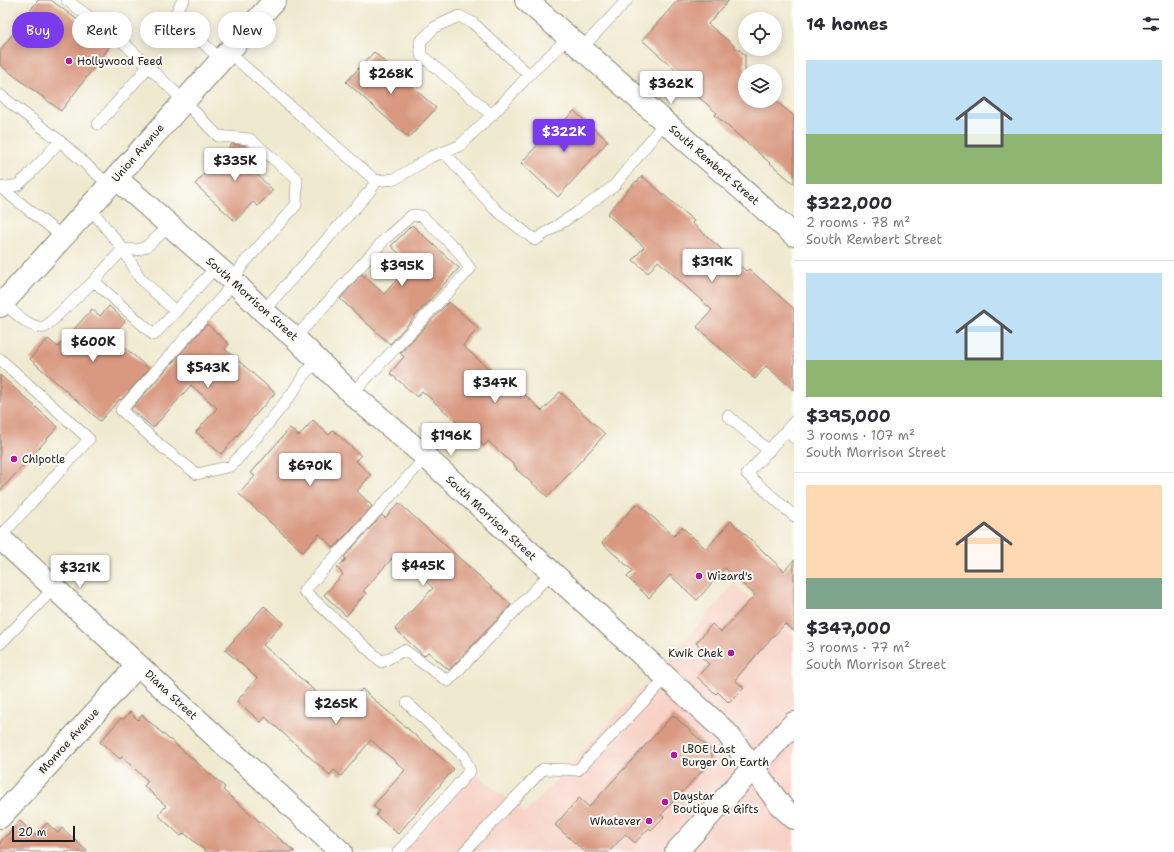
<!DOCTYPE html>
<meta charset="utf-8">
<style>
body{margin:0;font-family:"Shantell Sans",sans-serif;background:#f7f7f7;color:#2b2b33;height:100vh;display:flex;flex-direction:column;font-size:15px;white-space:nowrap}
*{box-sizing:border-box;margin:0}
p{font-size:13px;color:#7c7c81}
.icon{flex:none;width:22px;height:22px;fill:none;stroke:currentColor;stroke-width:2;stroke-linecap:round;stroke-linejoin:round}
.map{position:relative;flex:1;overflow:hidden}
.sheet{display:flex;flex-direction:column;background:#fff;width:380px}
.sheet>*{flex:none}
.hud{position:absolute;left:12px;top:12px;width:380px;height:36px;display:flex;gap:8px}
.buttons{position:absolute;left:738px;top:12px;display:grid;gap:8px}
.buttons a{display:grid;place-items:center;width:44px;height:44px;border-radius:50%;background:#fff;box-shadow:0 2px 10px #0003;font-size:20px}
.scale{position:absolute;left:12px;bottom:10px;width:63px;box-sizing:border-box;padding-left:4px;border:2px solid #1c1c1c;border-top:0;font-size:11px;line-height:14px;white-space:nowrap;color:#1c1c1c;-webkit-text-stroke:3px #fdfcf7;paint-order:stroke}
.price{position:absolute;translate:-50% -34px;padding:0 9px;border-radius:4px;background:#fff;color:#222;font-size:13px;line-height:26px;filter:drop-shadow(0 1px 2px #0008)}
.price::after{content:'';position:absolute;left:50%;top:24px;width:12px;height:9px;margin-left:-6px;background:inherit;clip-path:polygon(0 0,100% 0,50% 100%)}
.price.selected{background:#7c3aed;color:#fff}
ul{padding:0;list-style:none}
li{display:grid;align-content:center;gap:8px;height:212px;padding:0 12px}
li+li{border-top:1px solid #e1e1e2}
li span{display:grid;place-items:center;height:124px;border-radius:0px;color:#555}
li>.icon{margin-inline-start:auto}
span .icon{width:72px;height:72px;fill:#fffc;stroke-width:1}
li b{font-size:17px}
h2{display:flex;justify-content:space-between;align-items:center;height:48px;padding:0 12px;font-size:17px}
.pill{padding:0 14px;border-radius:18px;background:#fff;box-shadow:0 2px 10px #0003;font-size:14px;line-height:36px}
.pill.selected{background:#7c3aed;color:#fff}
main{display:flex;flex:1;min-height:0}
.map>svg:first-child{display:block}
</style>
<main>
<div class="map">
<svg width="794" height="852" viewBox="0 0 794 852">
<rect width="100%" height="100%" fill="#fdfcf7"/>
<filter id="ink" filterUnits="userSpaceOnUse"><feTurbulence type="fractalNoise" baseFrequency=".025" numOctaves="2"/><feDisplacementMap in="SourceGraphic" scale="8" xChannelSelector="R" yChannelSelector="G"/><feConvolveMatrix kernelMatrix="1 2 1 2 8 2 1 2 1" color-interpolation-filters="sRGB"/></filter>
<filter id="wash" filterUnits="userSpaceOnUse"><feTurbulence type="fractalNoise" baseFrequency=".012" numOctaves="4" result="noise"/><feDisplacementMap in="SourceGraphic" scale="16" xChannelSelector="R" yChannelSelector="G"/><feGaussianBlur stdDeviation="0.9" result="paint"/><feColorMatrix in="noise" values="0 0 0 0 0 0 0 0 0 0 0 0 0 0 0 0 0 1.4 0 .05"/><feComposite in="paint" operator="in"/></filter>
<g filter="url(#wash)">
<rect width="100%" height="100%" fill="#efe9cf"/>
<path fill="#f7d1c6" d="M734,584L794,636V852H401L474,773L525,813L658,671Z"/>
<g id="blocks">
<path fill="#d99981" d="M38,0H51L111,45L61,111L0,65V51Z
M678,0H729L708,24L745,55V101H776L794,116V184L715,115L717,113L696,95L699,91L642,40Z
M374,52L436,108L409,138L346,82Z
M574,111L608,141L558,197L521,163L559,121L562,123Z
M232,144L244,145L262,163L254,172L273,190L258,206L253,202L235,221L195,184Z
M642,176L694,221L692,223L746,271L749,269L794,309V390L766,366L755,379L697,327L712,310L658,261L648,273L633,260L644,247L607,214L636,181L637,182Z
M412,225L459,268L390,344L340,299L362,274L384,294L411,264L391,246Z
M449,302L478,328L463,346L506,384L509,380L542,411L560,392L605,434L548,497L516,469L517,468L488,441L484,446L422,391L417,397L390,373L404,357L400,353Z
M109,306L125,321L112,336L149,369L121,400L120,399L100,421L30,359L48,339L58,347L92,309L100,316Z
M207,324L229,344L225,349L275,393L221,454L196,432L217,408L191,385L153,428L131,409Z
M0,375L58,427L0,491Z
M313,420L329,435L333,430L361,456L356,461L371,475L357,491L372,506L334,548L319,534L303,552L239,494L255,476L251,473L290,428L299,436Z
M399,503L511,605L449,670L428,652L424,656L395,629L433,588L396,554L363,591L366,593L346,616L324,595L343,574L337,568L346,559L344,557L382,515L385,518Z
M636,504L637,505L638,504L674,536L682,527L706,549L731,521L784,571L794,560V631L785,624L758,653L735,680L744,688L729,703L718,692L716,694L697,677L709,664L699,655L704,650L696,643L712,624L721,632L755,595L725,568L697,600L670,575L649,598L627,577L633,571L602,543Z
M264,606L283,623L263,645L316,692L315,694L339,716L362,689L454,769L398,834L376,815L379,811L373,806L405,770L371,740L341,776L334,770L330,775L265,717L261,722L237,701L257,678L225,650Z
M130,712L138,720L142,715L170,740H171L225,787L223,790L295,852H207L184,833L181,836L158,815L166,806L144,786L148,781L122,757L120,759L100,742L121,718L123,720Z
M673,715L712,751V760L661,815L664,817L651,830L649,828L635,843L625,834L609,852H585L555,825L579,798L589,807Z
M20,821L36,836L47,823L58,833L62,828L88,852H0V842Z"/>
</g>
</g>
<g filter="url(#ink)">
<use href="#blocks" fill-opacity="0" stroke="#868276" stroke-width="1"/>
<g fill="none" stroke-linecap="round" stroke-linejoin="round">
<g stroke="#868276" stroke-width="12">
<path id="lane" d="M67,0L125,44L184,101L218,136L250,139L297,179L296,205L244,263L223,296L121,410L162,447L197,474L231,466L264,429L293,392L306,372L318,362
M184,0C179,6 175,11 178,19L221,60
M581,49L627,0
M228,52L376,181L395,179L431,157L459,146L492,115L529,75L568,38
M0,95L60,141L110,186
M492,115L421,55L420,42L435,27L459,16L473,23L529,75
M98,124L148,67
M444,152L495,209L535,240L578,212L614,186L665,122
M0,187L63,237
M2,188L18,185L28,176L60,141
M123,249L140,278L176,312
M123,249L138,250L147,246L170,226
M94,281L154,335L217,266
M3,303C14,311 30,330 45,327L94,281L123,249L90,208
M263,311L370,191L376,181
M295,338L386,238L412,215L422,216L458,251L470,269L352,394
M0,359L89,439L0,537
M728,416L769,451
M794,422L747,474L794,516
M787,431L794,438
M426,457L304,591L382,662L404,650L448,681L551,573
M0,644L54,588
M398,852L470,771L464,756L407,703
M464,852L543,769L578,770L666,678"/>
</g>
<g stroke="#868276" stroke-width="24">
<path id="street" d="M526,0L794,235
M116,178L232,280L263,311L295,338L352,394L426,457L727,733L781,806L794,818
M0,538L341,852
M0,817L59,753L138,665"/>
</g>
<g stroke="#868276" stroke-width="24">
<path id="secondary" d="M676,852L794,723"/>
</g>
<g stroke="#868276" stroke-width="24">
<path id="primary" d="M0,306C93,205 183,102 275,0"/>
</g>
<use href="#lane" stroke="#fff" stroke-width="11"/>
<use href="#street" stroke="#fff" stroke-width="22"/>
<use href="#secondary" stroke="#fff" stroke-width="22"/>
<use href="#primary" stroke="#fff" stroke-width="22"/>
</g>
</g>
<g fill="#b5179e" stroke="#fdfcf7" stroke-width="1.5">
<circle cx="69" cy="61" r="4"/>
<circle cx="14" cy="459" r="4"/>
<circle cx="699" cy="576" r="4"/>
<circle cx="731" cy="653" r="4"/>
<circle cx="674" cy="755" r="4"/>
<circle cx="665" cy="802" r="4"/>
<circle cx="649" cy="821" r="4"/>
</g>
<g text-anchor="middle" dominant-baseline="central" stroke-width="4" stroke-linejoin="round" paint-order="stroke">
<g font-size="11" fill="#1c1c1c" stroke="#fdfcf7" text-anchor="start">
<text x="77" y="61">Hollywood Feed</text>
<text x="22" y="459">Chipotle</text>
<text x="707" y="576">Wizard's</text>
<text x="723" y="653" text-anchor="end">Kwik Chek</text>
<text x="682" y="749">LBOE Last<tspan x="682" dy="13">Burger On Earth</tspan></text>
<text x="673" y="796">Daystar<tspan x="673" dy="13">Boutique &amp; Gifts</tspan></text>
<text x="641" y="821" text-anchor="end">Whatever</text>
</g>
<g font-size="11" fill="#1c1c1c" stroke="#fdfcf7">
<text transform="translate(138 153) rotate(-49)">Union Avenue</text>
<text transform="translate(714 165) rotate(41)">South Rembert Street</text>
<text transform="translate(252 299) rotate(42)">South Morrison Street</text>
<text transform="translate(491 518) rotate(43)">South Morrison Street</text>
<text transform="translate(171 695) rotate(43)">Diana Street</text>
<text transform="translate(69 741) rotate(-48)">Monroe Avenue</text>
</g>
</g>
</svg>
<div class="buttons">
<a><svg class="icon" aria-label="locate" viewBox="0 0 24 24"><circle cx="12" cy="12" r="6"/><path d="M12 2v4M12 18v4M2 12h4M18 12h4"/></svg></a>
<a><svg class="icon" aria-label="layers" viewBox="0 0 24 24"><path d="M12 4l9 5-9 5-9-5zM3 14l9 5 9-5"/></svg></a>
</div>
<div class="scale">20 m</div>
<b class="price" style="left:391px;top:95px">$268K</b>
<b class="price" style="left:671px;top:105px">$362K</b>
<b class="price selected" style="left:564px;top:153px">$322K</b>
<b class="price" style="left:235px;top:182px">$335K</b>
<b class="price" style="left:712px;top:283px">$319K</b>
<b class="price" style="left:402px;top:287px">$395K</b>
<b class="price" style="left:93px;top:363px">$600K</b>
<b class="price" style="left:208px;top:389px">$543K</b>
<b class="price" style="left:495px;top:404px">$347K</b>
<b class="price" style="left:451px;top:457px">$196K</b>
<b class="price" style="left:310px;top:487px">$670K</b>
<b class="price" style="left:423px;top:587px">$445K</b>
<b class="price" style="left:80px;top:589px">$321K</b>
<b class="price" style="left:336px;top:725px">$265K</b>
<div class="hud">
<a class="pill selected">Buy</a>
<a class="pill">Rent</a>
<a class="pill">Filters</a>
<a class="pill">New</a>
</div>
</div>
<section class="sheet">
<h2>14 homes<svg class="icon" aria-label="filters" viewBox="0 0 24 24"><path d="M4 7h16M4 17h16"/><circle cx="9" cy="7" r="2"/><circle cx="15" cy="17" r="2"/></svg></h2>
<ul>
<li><span style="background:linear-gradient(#bfe0f5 60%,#8fb573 0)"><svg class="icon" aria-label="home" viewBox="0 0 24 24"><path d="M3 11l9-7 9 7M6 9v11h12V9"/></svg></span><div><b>$322,000</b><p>2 rooms · 78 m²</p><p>South Rembert Street</p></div></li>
<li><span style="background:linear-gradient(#bfe0f5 70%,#8fb573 0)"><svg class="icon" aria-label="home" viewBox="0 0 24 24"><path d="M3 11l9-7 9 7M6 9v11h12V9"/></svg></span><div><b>$395,000</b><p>3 rooms · 107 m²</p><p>South Morrison Street</p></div></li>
<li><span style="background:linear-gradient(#ffd9b3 75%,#7fa58c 0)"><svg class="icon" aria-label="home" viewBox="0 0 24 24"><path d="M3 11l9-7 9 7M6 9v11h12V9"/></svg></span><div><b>$347,000</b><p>3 rooms · 77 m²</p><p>South Morrison Street</p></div></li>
</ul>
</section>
</main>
